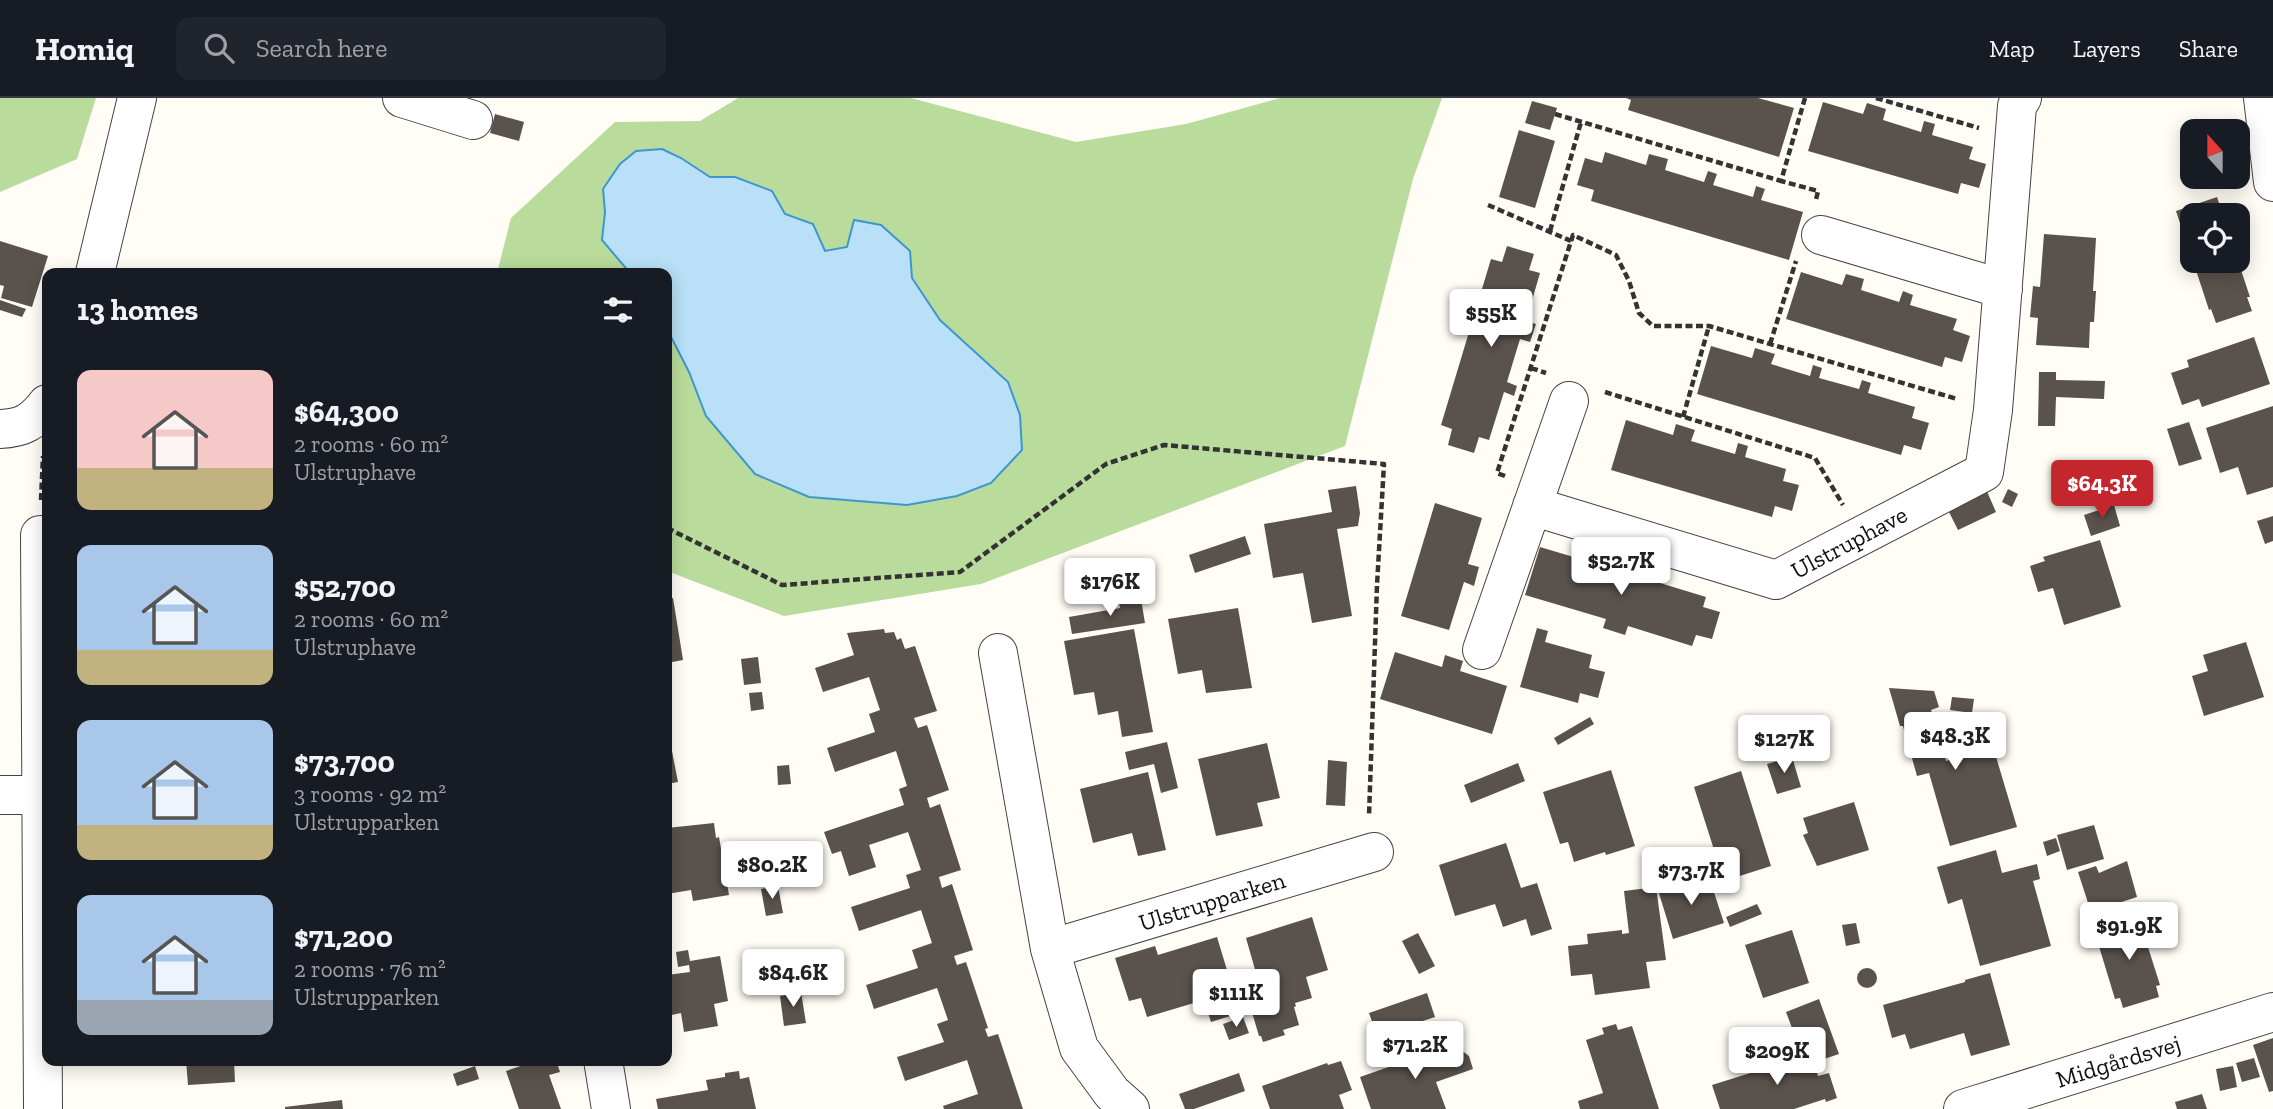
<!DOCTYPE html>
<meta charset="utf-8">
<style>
body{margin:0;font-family:"Zilla Slab",serif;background:#20242c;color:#f1f3f6;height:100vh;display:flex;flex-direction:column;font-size:26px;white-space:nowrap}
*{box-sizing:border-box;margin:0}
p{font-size:23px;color:#9ea1a6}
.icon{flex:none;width:38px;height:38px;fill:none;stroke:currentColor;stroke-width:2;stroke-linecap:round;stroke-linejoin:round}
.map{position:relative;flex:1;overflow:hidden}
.details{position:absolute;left:42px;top:170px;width:630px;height:798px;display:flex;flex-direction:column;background:#171b24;border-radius:14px;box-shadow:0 4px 18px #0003}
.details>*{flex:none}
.needle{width:46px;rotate:339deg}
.buttons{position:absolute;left:2180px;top:21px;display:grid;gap:14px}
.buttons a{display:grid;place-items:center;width:70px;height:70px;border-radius:14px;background:#171b24;box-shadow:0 4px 18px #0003;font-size:35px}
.price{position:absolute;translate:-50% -60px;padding:0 16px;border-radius:7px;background:#fff;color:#222;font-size:23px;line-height:46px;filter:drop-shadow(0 2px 4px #0008)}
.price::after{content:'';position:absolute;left:50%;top:42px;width:21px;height:16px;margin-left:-10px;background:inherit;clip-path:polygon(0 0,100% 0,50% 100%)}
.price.active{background:#c4262e;color:#fff}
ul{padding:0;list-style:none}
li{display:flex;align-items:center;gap:21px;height:175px;padding:0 35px}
li span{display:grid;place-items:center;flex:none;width:196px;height:140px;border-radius:14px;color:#555}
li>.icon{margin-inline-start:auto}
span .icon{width:84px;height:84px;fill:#fffc;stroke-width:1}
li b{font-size:30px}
h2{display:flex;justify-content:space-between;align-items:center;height:84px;padding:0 35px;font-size:30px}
header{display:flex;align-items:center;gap:42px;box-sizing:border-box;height:98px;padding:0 35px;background:#171b24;border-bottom:2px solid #363941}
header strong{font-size:33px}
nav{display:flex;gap:38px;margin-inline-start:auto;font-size:24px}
.search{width:490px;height:63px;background:#20242c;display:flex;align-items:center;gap:18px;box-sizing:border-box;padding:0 24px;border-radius:14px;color:#9ea1a6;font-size:26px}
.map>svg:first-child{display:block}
</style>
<header>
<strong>Homiq</strong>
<div class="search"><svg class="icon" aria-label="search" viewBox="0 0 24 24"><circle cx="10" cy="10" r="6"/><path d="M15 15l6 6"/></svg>Search here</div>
<nav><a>Map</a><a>Layers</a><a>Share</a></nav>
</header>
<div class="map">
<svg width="2273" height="1011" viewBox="0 0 2273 1011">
<rect width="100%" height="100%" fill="#fffdf5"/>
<path fill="#b9dc9c" d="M0,0H96L77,61L0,94Z
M738,0H911L1076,44L1186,26L1280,0H1442L1413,81L1345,348L981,486L784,518L667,473V175H497L511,120L615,24L700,23Z"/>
<path fill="#b9e0f7" stroke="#3f96cf" stroke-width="2" d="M662,51L681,60L710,79H735L772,93L785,116L813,126L825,153L847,149L854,122L881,127L910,153L912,180L940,222L1008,284L1020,317L1022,352L991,385L957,398L907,407L809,399L755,376L706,318L689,274L667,231V175H630L602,142L605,114L603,91L620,66L636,53Z"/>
<path fill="#5a524d" d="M1626,0H1758L1794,10L1779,59L1628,12L1631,2Z
M1532,3L1557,10L1550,32L1525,25Z
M1823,4L1863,16L1867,5L1886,11L1883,22L1921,34L1924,23L1935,26L1932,37L1973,49L1969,61L1986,66L1979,90L1961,85L1958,96L1808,53Z
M495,16L524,24L519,43L490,35Z
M1519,32L1555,43L1535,110L1499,99Z
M1605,54L1646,67L1649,56L1668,61L1665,72L1704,84L1708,73L1717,76L1713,87L1753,99L1756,88L1765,91L1761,102L1803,114L1789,162L1591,103L1594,92L1577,87L1585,60L1602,65Z
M2217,99L2223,117H2193L2192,162L2176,113Z
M2044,136L2096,140L2093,193H2096L2094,224H2090L2089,250L2036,247L2038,220L2030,219L2033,188L2040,189Z
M0,143L48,158L32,209L1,200L4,188L0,187Z
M1507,148L1534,156L1529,172L1540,175L1526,223L1536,226L1530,244L1520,241L1507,284L1517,288L1514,298L1504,294L1489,342L1479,339L1474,355L1448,347L1452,331L1441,327L1491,161L1502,164Z
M2193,163H2238L2250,199H2247L2252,213L2216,225L2211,211L2209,212Z
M1801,174L1842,187L1846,176L1864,181L1861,192L1899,204L1903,193L1913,197L1910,207L1957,221L1953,232L1970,238L1962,264L1945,259L1942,269L1786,221Z
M0,202L26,211L22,219L0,212Z
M2254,239L2270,286L2202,309L2199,301L2182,307L2171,275L2189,269L2187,262Z
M1711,248L1752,260L1755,250L1775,256L1771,266L1810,278L1813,267L1822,270L1819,280L1859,291L1862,282L1871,285L1868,295L1915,309L1912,320L1929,325L1921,352L1904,347L1901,357L1697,296Z
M2039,274H2056V282L2105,283L2104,301L2056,299L2055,328H2038Z
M2273,308V389L2247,397L2238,369L2220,375L2206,330Z
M1626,322L1673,337L1676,326L1695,332L1691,343L1735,356L1738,345L1748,348L1745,359L1786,371L1783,383L1799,387L1792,413L1775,408L1772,419L1611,372Z
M2189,324L2202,361L2179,368L2167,331Z
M1356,388L1360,415L1358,428L1337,431L1352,518L1312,525L1303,475L1273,480L1264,426L1332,414L1328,392Z
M1985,389L1996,414L1958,432L1946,408Z
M2008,391L2018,396L2012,409L2002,404Z
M1435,405L1482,420L1468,466L1479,469L1474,488L1464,484L1449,532L1401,518Z
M2114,407L2120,428L2091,438L2084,417Z
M2273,418V443L2265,446L2257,423Z
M1245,438L1251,456L1195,475L1189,457Z
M2100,442L2121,509L2064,527L2053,490L2038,494L2030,468L2045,463L2043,459Z
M1540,449L1587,463L1590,453L1609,458L1605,469L1649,483L1652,471L1663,474L1660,485L1706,499L1703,509L1720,514L1712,541L1696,537L1692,548L1628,528L1625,537L1603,530L1606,521L1525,497Z
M667,500H673L683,562L667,565Z
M1141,501L1145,525L1072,536L1069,519L1120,510L1119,504Z
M1238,510L1252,590L1206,595L1202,572L1178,576L1168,521Z
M1537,530L1548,533L1545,544L1592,557L1589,570L1605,574L1598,600L1580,595L1578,605L1520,589Z
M884,531L885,535L894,534L897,542L901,540L905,551L915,548L937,613L914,620L918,630L927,627L949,692L927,700L930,710L940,706L961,772L939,779L942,790L952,786L973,852L954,858L957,867L966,864L988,930L985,931L988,939L998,936L1023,1011H944L943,1008L978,996L967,962L905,983L897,959L944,944L937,926L948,922L937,890L874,911L866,887L918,870L912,852L932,845L921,812L859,833L851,809L910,790L906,777L921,772L908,734L869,747L876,769L849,778L841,753L832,756L824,734L904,707L899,691L907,688L896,653L835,674L827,650L875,634L869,616L880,612L869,579L823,594L815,570L854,557L847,535Z
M1134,531L1153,634L1122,639L1118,613L1098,617L1094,594L1074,597L1064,543Z
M2246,544L2264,599L2204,618L2192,578L2208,573L2203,557Z
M1395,554L1442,569L1445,557L1463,563L1460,573L1507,588L1492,636L1380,601Z
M758,559L761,585L744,587L741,561Z
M1889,590L1934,593L1939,609L1931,612L1946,663L1961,658L1958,645L1971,641L1973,647L1991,642L2017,729L1950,748L1929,675L1917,678L1903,628H1900Z
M762,594L764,611L751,613L749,595Z
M1952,599L1974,601L1972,615L1950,612Z
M1590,619L1594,626L1558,647L1554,640Z
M667,627L678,684L667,686Z
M1818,638L1821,652L1800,657L1797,643Z
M1167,644L1178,690L1161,695L1154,666L1129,672L1125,654Z
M1267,645L1280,700L1257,705L1263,728L1216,738L1198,661Z
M1792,659L1801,689L1777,696L1767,666Z
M1328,662L1347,664L1345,708L1326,707Z
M1518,665L1525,683L1471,705L1464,687Z
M789,667L791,686L778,687L777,668Z
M1611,672L1635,748L1606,757L1605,754L1574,764L1568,744L1560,746L1543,694Z
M1741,673L1771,768L1724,783L1694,689Z
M1148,674L1166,752L1138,758L1132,735L1093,745L1080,691Z
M1854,704L1869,752L1817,768L1803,737L1808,735L1803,720Z
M714,725L716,740L719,739L729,797L693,803L691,792L667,796V730Z
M2094,727L2104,761L2067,772L2057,737Z
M2056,740L2060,753L2047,758L2043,744Z
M1506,745L1521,790L1537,785L1552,831L1531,838L1526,821L1503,829L1495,806L1455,818L1439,767Z
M1996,752L2002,775L2037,766L2040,781L2033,783L2051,848L1980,868L1962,801L1948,806L1937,769Z
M2127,763L2137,799L2091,814L2078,774L2096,768L2099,775Z
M1708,776L1724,825L1673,841L1658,792Z
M778,788L783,815L766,818L761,791Z
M1656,789L1666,862L1646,864L1650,890L1595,897L1592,876L1571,878L1568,848L1588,846L1587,836L1622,832V836L1629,835L1624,793Z
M1757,806L1762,816L1730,829L1726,819Z
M1312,819L1328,872L1306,879L1312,900L1295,905L1296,908L1294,909L1299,927L1283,932L1285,937L1263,944L1261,938H1259L1246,894L1260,889L1246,840Z
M2139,819L2144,836L2149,835L2153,847L2148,849L2160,887L2156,888L2159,899L2123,910L2120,900L2115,901L2094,832Z
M1856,825L1860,845L1846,848L1842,827Z
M1792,832L1809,885L1763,900L1745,847Z
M1418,835L1435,868L1419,876L1402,843Z
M1217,839L1240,915L1211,924L1204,902L1147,919L1141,900L1129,903L1115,860L1155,848L1158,857Z
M688,852L690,863L720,858L728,903L714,906L718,928L684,934L681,915L667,918V877L690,874L689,867L678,869L676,854Z
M1857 880a10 10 0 1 1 20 0a10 10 0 1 1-20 0Z
M1990,875L2010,947L1971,958L1964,935L1910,951L1905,936L1892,940L1883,907L1965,884V882Z
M801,894L806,925L784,928L780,898Z
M1427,895L1435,919L1377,938L1369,915Z
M1819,901L1839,956L1824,961L1813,931L1795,938L1786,914Z
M1243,919L1249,935L1229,942L1223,926Z
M1616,926L1618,932L1632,928L1659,1011H1580L1578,1003L1603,995L1586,942L1604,936L1602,930Z
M2273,940V993L2269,994L2253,947Z
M1456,948L1469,958L1473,971L1436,984L1446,1011H1371L1360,979L1426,956L1427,958Z
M1811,956L1818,978L1829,975L1837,1000L1826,1004L1825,1001L1794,1011H1720L1712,987Z
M2254,960L2260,979L2242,984L2236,965Z
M186,962H234L235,984L188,987Z
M482,962H499V963L484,968Z
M538,962H556L560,974L549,977L561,1011H519L506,973Z
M1341,963L1352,992L1339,997L1344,1011H1270L1262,988L1327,965L1328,967Z
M475,968L479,981L457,988L453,976Z
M2233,968L2237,989L2220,993L2216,971Z
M739,973L740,981L749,979L756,1011H658L656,1001L708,992L706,982L725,979V975Z
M1239,975L1245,993L1194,1011H1185L1179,996Z
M2202,996L2207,1011H2177L2175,1004Z
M342,1002L343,1011H285V1009Z"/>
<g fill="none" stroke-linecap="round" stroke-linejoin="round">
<g stroke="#444" stroke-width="40">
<path id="minor" d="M402,0L473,22
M2263,0L2273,84
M1821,137L2003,191
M95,175L137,0
M0,331C23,330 33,324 47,306
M1532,408L1776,482L1984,374L1993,312L2017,8L2022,0
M40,437L43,1011
M1482,552L1569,303
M998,555L1050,851L1079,950L1112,995L1130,1011
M0,697H41
M1050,851L1374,754
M603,962L611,1011
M1963,1011L2273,914"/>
</g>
<path stroke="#333" stroke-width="4.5" stroke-dasharray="7 3.5" stroke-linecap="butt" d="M1805,0L1781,83L1818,93L1816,102
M1876,0L1979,30
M1555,16L1781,83
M1488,107L1571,143
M1550,133L1581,24
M1770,246L1796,163
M1531,270L1546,275
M1605,294L1815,360L1843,407
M1683,319L1709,228
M1505,378L1497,375L1573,137L1616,157L1629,183L1639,215L1653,228H1709L1957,301
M41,402L43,358
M667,430L782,487L960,474L1106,366L1164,347L1384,366L1377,487L1369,718"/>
<use href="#minor" stroke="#fff" stroke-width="38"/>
</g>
<g text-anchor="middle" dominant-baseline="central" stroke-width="7" stroke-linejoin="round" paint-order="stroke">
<g font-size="24" fill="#111" stroke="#fff">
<text transform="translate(1849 444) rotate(-28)">Ulstruphave</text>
<text transform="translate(1212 803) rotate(-17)">Ulstrupparken</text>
<text transform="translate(2118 963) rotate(-17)">Midgårdsvej</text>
</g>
</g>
</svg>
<div class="buttons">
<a><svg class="needle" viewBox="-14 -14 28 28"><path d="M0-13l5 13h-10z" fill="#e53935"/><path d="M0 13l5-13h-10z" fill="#9ea1a6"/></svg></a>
<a><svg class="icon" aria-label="locate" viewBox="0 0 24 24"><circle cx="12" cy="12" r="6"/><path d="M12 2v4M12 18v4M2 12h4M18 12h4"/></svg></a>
</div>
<b class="price" style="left:1491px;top:251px">$55K</b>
<b class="price active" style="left:2102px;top:422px">$64.3K</b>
<b class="price" style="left:1621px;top:499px">$52.7K</b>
<b class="price" style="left:1110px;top:520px">$176K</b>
<b class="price" style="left:1955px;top:674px">$48.3K</b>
<b class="price" style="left:1784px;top:677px">$127K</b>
<b class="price" style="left:772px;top:803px">$80.2K</b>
<b class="price" style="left:1691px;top:809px">$73.7K</b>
<b class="price" style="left:2129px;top:864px">$91.9K</b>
<b class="price" style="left:793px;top:911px">$84.6K</b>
<b class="price" style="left:1236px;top:931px">$111K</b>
<b class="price" style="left:1415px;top:983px">$71.2K</b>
<b class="price" style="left:1777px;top:989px">$209K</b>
<section class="details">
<h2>13 homes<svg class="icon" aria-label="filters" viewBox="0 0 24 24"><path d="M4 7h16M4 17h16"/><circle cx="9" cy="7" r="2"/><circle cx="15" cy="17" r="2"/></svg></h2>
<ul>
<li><span style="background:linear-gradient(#f6c9c9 70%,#c2b280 0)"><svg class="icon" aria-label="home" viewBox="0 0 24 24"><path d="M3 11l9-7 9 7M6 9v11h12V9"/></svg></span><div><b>$64,300</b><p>2 rooms · 60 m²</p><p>Ulstruphave</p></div></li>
<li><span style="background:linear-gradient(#a9c7e8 75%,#c2b280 0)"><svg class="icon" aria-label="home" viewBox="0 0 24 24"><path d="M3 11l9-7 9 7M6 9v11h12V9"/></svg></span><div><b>$52,700</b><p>2 rooms · 60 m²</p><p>Ulstruphave</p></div></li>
<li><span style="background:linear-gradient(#a9c7e8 75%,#c2b280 0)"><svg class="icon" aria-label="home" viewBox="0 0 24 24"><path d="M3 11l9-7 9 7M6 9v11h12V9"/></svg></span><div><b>$73,700</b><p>3 rooms · 92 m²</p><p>Ulstrupparken</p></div></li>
<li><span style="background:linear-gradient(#a9c7e8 75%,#9aa5b1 0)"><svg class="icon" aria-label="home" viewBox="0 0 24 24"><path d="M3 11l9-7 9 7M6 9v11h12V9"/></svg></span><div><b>$71,200</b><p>2 rooms · 76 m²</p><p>Ulstrupparken</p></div></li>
</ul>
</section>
</div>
